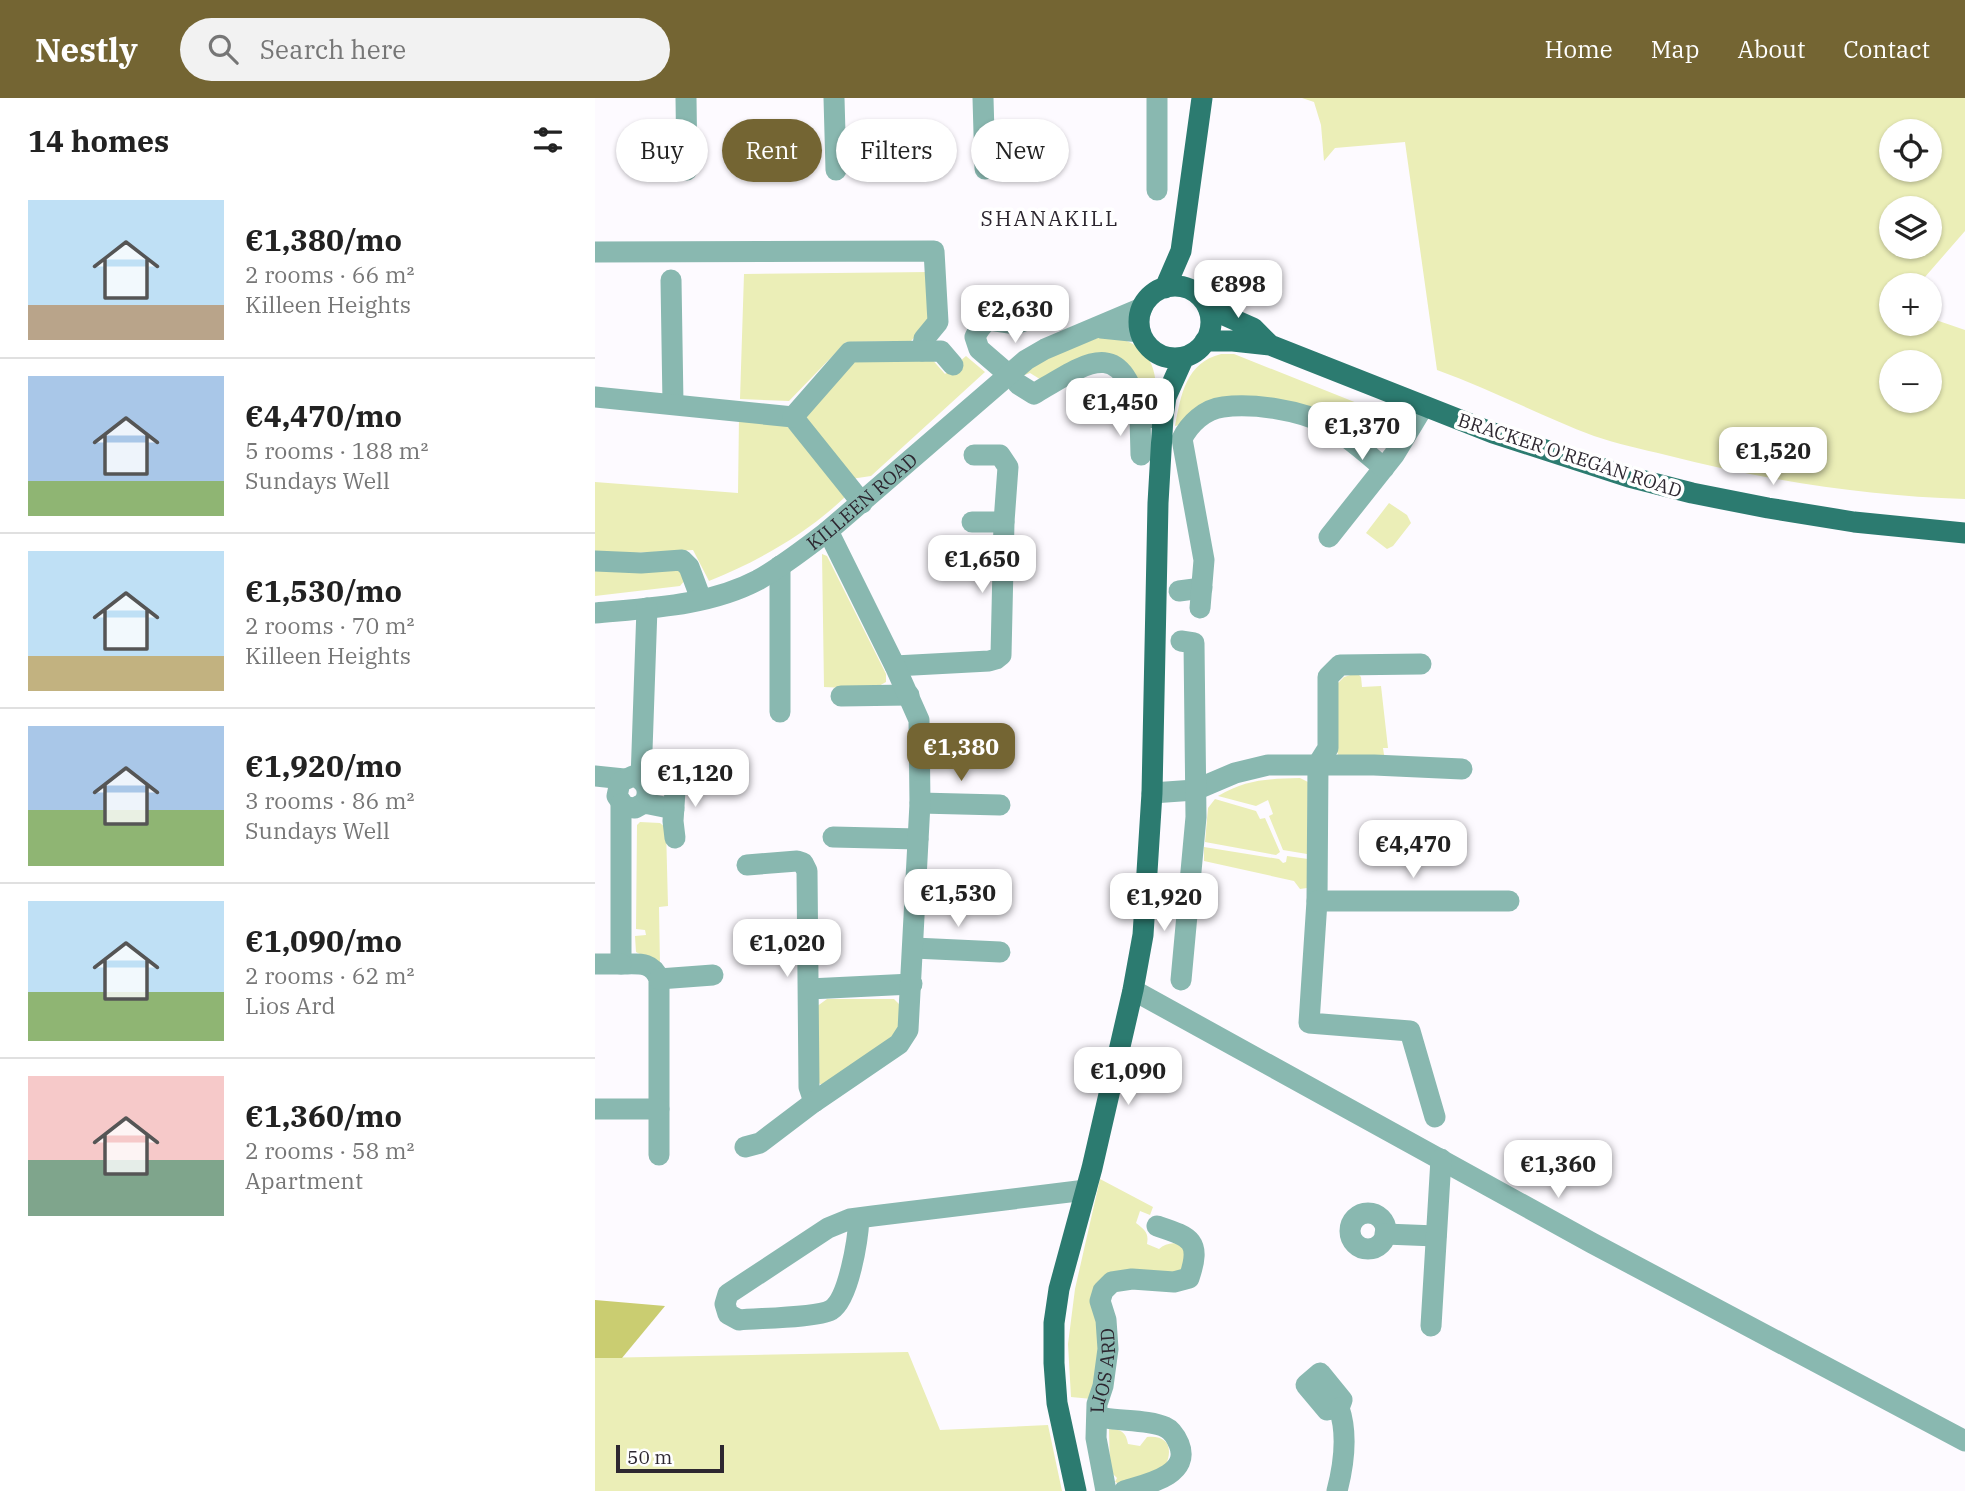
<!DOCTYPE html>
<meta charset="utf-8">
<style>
body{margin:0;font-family:"IBM Plex Serif",serif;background:#f2f2f2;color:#222;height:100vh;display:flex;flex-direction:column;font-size:26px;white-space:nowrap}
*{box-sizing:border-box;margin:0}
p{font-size:23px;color:#767676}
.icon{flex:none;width:38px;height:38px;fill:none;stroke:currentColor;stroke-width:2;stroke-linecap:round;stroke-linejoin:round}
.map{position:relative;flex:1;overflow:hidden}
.side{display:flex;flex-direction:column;background:#fff;width:595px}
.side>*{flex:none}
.top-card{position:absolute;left:21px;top:21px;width:665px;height:63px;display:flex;gap:14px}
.controls{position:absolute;left:1284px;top:21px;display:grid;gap:14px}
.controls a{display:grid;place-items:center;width:63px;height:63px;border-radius:50%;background:#fff;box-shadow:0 2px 5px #0004;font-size:35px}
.scale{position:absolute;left:21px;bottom:18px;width:108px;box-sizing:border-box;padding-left:7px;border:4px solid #2d2730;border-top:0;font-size:19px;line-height:24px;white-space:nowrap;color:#2d2730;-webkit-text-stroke:5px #fff;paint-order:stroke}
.price{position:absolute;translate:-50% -60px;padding:0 16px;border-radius:14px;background:#fff;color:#222;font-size:23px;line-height:46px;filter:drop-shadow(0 2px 4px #0008)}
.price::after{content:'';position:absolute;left:50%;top:42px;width:21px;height:16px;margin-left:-10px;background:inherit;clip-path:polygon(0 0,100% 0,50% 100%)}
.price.current{background:#746533;color:#fff}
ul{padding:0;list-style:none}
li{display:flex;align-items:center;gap:21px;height:175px;padding:0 28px}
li+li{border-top:2px solid #e0e0e0}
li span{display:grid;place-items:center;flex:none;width:196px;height:140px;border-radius:0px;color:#555}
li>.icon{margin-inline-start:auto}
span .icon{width:84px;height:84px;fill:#fffc;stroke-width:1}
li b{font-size:30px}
h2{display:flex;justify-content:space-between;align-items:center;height:84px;padding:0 28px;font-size:30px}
.chip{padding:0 24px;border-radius:32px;background:#fff;box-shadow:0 2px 5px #0004;font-size:24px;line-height:63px}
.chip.current{background:#746533;color:#fff}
header{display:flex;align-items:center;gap:42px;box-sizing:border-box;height:98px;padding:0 35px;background:#746533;color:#fff}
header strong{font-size:33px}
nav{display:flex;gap:38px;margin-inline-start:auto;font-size:24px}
.search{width:490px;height:63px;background:#f2f2f2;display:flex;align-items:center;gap:18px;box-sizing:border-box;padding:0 24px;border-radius:38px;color:#767676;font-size:26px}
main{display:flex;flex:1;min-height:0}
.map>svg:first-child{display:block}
</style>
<header>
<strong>Nestly</strong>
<div class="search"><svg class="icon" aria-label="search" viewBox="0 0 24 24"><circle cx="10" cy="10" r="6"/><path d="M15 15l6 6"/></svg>Search here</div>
<nav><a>Home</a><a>Map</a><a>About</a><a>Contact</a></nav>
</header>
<main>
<section class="side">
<h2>14 homes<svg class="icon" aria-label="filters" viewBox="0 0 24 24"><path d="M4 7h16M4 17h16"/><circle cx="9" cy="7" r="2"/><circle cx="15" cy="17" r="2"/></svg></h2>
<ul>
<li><span style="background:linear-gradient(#bfe0f5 75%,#b9a48a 0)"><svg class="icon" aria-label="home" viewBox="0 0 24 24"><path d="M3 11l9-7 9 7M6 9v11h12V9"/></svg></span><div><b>€1,380/mo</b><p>2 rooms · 66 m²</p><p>Killeen Heights</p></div></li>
<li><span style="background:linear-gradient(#a9c7e8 75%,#8fb573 0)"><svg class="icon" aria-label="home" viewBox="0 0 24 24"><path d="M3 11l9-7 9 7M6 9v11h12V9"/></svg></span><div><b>€4,470/mo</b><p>5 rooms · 188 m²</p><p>Sundays Well</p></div></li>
<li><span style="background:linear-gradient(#bfe0f5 75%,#c2b280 0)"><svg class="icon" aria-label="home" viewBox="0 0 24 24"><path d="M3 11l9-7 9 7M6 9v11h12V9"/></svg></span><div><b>€1,530/mo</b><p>2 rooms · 70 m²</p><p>Killeen Heights</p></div></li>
<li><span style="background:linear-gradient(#a9c7e8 60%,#8fb573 0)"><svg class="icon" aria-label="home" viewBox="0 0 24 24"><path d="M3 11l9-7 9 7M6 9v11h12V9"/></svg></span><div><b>€1,920/mo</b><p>3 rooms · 86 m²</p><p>Sundays Well</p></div></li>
<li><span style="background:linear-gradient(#bfe0f5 65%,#8fb573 0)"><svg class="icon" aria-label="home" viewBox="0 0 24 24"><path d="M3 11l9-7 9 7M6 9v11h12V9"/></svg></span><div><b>€1,090/mo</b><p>2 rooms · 62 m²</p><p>Lios Ard</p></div></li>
<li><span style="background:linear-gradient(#f6c9c9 60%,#7fa58c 0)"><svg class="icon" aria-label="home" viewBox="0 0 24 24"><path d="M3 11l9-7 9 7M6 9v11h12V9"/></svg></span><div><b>€1,360/mo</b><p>2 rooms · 58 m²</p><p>Apartment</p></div></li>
</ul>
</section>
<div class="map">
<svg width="1370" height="1393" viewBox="0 0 1370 1393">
<rect width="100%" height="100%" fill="#fdfaff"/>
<path fill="#ebeeb7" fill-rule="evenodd" d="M707,0H1370V133L1323,187H1297V226H1335V220L1370,232V401C1269,398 1169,382 1071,357C1047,351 1022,346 999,338C946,318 895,291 842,272L810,44L740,50L729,63L726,27L719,4ZM1297,33H1335V72H1297ZM1297,110H1335V149H1297ZM1297,264H1335V303H1297Z
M335,174L337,221L316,243L251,244L194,303L145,301L149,176Z
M510,237C553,244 565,267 560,309L551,310L525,262L448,283L435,275L422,280L446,262Z
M626,256H639L802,321V325L789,340L790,345L783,350L778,348L774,342L768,346L686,305L580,328C586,296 591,265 626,256Z
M371,258L390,274L276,378L256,381L211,325V314L255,264L335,259L350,276Z
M144,319L187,322L249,395V400C211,436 162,464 114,483L98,452L19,456L0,454V384L143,395Z
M794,405L812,417L816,425L798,448L792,451L771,435Z
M227,456L232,458L291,576V584L282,589L271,591L229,589Z
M0,472H86L90,482L85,488L0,498Z
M762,575L766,579L767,589L786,588L793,650H788L790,663L744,658L741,652L742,586L749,579Z
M705,680L713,684L712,756L688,752L674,718L678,716L673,702L661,708L623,698C652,681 672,681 705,680Z
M620,701L661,713L665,721L670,720L685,754L681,757L610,744L613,710Z
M45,724L65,725L71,730L73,808L64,809L65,867L41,854L40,838L51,837L50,832L41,831L42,727Z
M609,749L684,761L688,765L691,764L692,758L713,761L712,790L705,791L699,783L609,763Z
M232,901H299L305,907L307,933L233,989L225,986L221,980V909Z
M505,1081L558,1109L555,1117L545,1113L541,1125C550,1132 554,1135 552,1146L564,1151C573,1143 589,1142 592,1157C593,1163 591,1171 590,1176L518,1181L497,1301L476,1299L473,1246L480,1191Z
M313,1254L345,1332L453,1327L467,1393H0V1260Z
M514,1331C526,1331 531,1334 533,1346L545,1348L552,1339C575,1337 578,1352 570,1369L525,1386L520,1384L522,1380L515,1373Z"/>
<path fill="#cacd71" d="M0,1202L70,1208L27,1260H0Z"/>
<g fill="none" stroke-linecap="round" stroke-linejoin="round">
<g stroke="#89b8b0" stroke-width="21">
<path d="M91,0L92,72"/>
<path d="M239,0L241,72"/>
<path d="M388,0L390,71"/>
<path d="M562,0V92"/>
<path d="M0,154L339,153L343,224L329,241L327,253"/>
<path d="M76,182L78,306"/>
<path d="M506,230L545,234"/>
<path d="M413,276L384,251L380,239C384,231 387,226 394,222L421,226L440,219"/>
<path d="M423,286L439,296C493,264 527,236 545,320L568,319"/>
<path d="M0,299L198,319L267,405"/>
<path d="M198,319L255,254L346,253L358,267"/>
<path d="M545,320L546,357"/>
<path d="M377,424H409"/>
<path d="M734,439L799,357L828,309"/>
<path d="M0,463L46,465L87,462L94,469L106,501"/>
<path d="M185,468V614"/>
<path d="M584,493L607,490"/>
<path d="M605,510L609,462L587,341C594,326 610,311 628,309C658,305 706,312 733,327C754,339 771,355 789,370"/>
<path id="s1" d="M0,515C54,510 114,508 163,482C188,468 211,450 233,433L431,262L450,251L547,210"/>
<path d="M826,566L745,567L733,579V650L723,666L722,803L714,925L815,933L840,1019"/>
<path d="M300,568L394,563L401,561L406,557L409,424L413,369L405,357H379"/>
<path d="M246,598L314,597"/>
<path d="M0,678L29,681"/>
<path d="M46,681L52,510"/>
<path d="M557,695L600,692L640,675L673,667H779L867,671"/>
<path d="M49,705C56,693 51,682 38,678L25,684L22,698L30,709L40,710L49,705L79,711"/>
<path d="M325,705L405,707"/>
<path d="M26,706V866C43,866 57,863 64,881V1057"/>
<path d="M238,739L323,741"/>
<path d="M80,740L78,723L81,678"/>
<path d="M152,767L202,763L208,765L212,773L214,989L219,1004"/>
<path d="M722,803H914"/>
<path d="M319,850L405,854"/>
<path d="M0,866H26"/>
<path d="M64,881L118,877"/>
<path d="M586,882L601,719L599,545L586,543"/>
<path d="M214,891L317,886"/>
<path d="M538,892L997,1145L1370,1343"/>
<path d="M0,1011H64"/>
<path d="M150,1049L165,1045L219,1004L304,946L313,932L325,705L324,622L300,568L233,433"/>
<circle cx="773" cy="1133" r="18"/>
<path d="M264,1120C263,1141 254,1201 236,1212C221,1220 163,1220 144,1222L133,1216L130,1206L133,1196L233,1130L255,1121L278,1118L491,1092"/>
<path d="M790,1136L841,1138"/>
<path d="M836,1228L846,1061"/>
<path d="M725,1275L747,1302L744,1310L732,1312L711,1287Z"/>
<path d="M510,1320C527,1323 556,1322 570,1329C577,1332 581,1339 584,1346C597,1378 548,1387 529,1393"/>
<path id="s2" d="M511,1393L501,1340L502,1306L508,1288L513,1251L511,1222L505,1203L508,1193L517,1184L537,1181L579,1184L594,1180C607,1142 595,1139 562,1128"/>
<path d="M742,1393C749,1366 753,1336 744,1310"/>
</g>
<path stroke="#2c7b70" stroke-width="21" d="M544 224a36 36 0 1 1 72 0a36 36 0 1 1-72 0Z
M570,190L586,153L607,0
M613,210L658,230L675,247
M610,243H638L675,247L898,335L1034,379L1097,395L1173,410L1259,424L1370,435
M481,1393L462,1305L459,1265V1225L464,1191L497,1070L538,892L548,837L557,695L563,405L568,319L571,299L589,259"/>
</g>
<g text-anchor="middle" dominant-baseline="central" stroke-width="7" stroke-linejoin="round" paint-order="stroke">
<g font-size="19" fill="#2d2730" stroke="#fff">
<text transform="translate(975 357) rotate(18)">BRACKER O'REGAN ROAD</text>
<text stroke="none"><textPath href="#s1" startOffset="298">KILLEEN ROAD</textPath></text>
<text stroke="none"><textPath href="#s2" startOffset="122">LIOS ARD</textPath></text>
</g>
<g font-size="21" letter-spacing="2" fill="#2d2730" stroke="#fff">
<text x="455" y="120">SHANAKILL</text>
</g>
</g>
</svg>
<div class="controls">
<a><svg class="icon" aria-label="locate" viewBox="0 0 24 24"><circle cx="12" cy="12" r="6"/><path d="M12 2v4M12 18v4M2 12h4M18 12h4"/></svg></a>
<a><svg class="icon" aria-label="layers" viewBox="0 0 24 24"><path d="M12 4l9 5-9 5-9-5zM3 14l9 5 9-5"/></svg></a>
<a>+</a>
<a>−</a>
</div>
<div class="scale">50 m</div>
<b class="price" style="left:643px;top:222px">€898</b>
<b class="price" style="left:420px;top:247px">€2,630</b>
<b class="price" style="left:525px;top:340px">€1,450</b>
<b class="price" style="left:767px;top:364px">€1,370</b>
<b class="price" style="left:1178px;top:389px">€1,520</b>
<b class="price" style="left:387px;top:497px">€1,650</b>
<b class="price current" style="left:366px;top:685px">€1,380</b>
<b class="price" style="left:100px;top:711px">€1,120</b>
<b class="price" style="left:818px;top:782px">€4,470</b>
<b class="price" style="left:363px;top:831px">€1,530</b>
<b class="price" style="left:569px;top:835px">€1,920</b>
<b class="price" style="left:192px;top:881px">€1,020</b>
<b class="price" style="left:533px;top:1009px">€1,090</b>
<b class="price" style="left:963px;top:1102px">€1,360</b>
<div class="top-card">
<a class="chip">Buy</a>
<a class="chip current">Rent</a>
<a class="chip">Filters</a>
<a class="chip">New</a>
</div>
</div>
</main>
